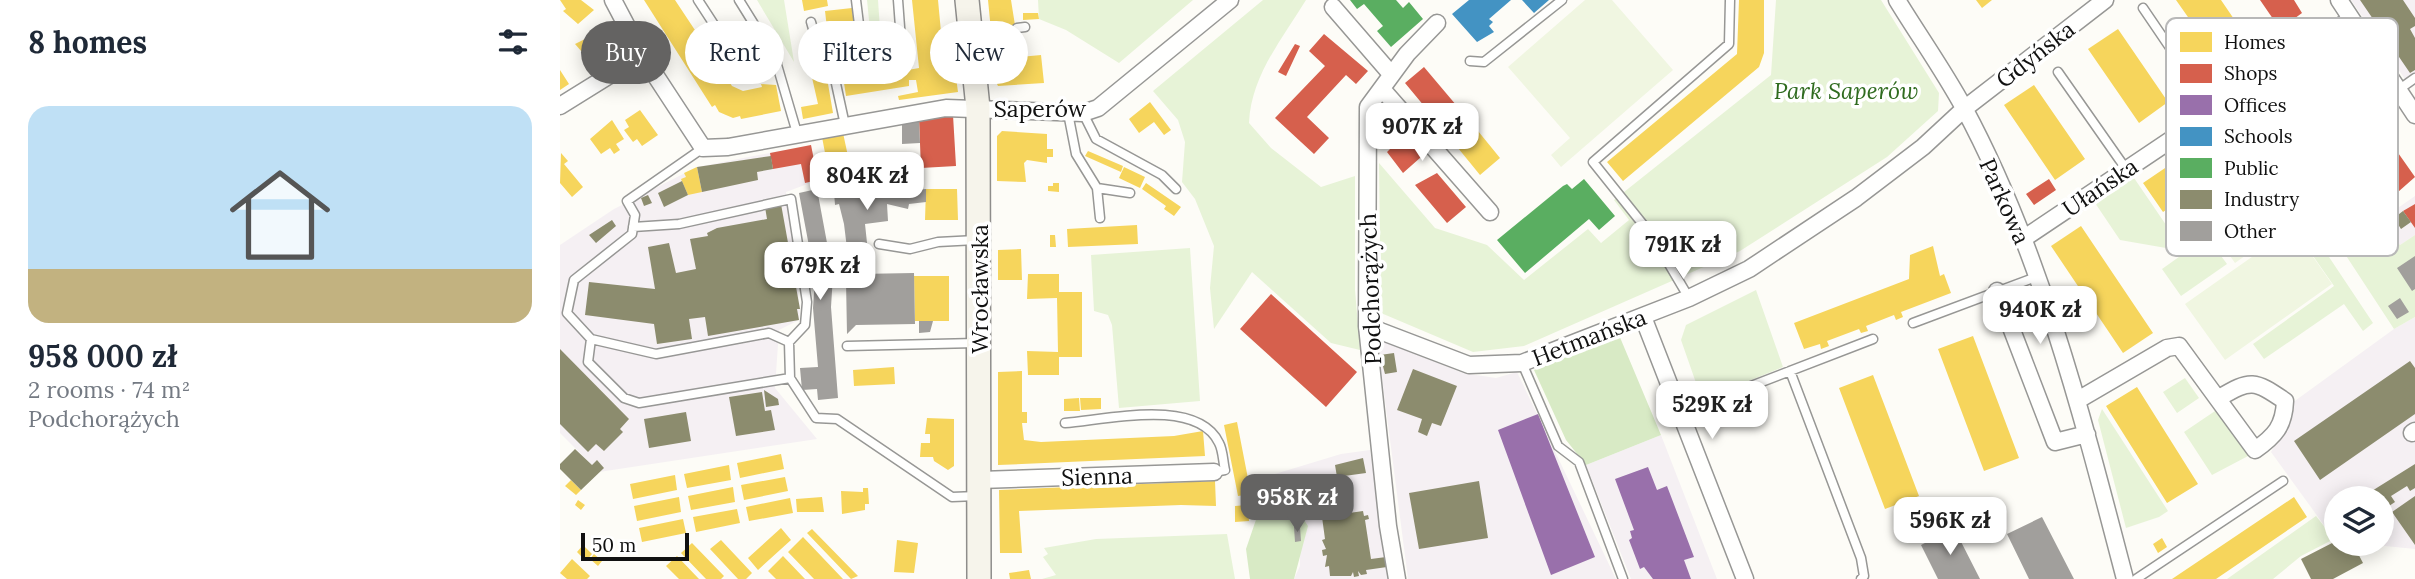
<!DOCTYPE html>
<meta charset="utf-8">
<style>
body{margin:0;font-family:Lora,serif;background:#f6f6f7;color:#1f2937;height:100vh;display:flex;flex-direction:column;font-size:26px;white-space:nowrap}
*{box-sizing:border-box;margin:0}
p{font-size:23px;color:#747a83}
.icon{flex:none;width:38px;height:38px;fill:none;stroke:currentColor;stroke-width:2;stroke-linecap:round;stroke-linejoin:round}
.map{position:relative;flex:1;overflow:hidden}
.sheet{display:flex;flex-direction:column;background:#fff;width:560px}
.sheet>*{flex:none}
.banner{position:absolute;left:21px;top:21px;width:665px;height:63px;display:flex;gap:14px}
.fabs{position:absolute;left:1764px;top:486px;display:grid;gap:14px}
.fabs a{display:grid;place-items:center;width:70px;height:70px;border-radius:50%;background:#fff;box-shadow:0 4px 18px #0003;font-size:35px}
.scale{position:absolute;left:21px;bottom:18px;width:108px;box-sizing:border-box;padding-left:7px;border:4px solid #111;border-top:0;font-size:19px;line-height:24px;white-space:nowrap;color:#111;-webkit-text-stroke:5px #fff;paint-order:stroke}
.price{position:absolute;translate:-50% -60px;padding:0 16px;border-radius:14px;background:#fff;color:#222;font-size:23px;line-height:46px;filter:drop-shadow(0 2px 4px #0008)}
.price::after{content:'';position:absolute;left:50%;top:42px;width:21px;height:16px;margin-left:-10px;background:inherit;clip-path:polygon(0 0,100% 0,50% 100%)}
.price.selected{background:#646362;color:#fff}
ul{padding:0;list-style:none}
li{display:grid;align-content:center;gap:14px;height:371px;padding:0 28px}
li span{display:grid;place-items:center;height:217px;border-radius:21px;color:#555}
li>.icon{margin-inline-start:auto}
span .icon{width:126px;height:126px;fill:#fffc;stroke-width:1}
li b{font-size:30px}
h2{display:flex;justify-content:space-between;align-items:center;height:84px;padding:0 28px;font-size:30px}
.tag{padding:0 24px;border-radius:32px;background:#fff;box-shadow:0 4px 18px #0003;font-size:24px;line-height:63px}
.tag.selected{background:#646362;color:#fff}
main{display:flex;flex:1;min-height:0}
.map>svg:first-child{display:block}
</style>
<main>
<section class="sheet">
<h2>8 homes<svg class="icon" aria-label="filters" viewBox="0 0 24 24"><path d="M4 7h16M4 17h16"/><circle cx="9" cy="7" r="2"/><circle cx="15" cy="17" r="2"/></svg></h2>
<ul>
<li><span style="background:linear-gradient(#bfe0f5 75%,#c2b280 0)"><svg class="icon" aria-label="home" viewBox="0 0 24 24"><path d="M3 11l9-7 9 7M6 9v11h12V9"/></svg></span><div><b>958 000 zł</b><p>2 rooms · 74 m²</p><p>Podchorążych</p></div></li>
</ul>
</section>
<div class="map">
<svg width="1855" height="579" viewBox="0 0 1855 579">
<rect width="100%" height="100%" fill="#fdfcf7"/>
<path fill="#f5f0f3" d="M1791,0H1855V85L1851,88Z
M251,145L258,180L226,192L240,309L239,320L219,330L215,388L257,439L39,472L0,433V245L54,209L137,167Z
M1855,196V235L1840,245L1822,219Z
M1855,317V549L1805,544H1822V499H1776L1774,539L1711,452L1729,422L1732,403L1834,329Z
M817,339L903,373L936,378L957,372L1056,579H848Z
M1101,435L1157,579H1071L1026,465Z
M810,450L829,579H734L740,566V514L711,498L701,505L698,479L781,454Z"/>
<path fill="#e7f3d7" d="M197,0H224L234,62Z
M307,0H318L320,29L310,30Z
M478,0H633L559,63L506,30L479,19Z
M703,0H746C722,39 691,76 689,123L711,148L761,187L795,176V290L800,350L771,343L692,272L654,329L650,288L654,246L635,199L622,182L625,142L618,120L593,91Z
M1216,0H1321L1379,93L1378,111L1327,157L1180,251L964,346L913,352L821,313L819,163L875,228L927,245L964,280L1028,229L1041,243L1069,220L1054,200L1211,75Z
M1756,150L1809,227L1822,219L1840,245L1855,235V317L1834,329L1730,170Z
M1572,175L1617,241L1606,248L1560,240L1533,200Z
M1707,190L1761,245L1813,323L1803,331L1784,304L1704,359L1693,344L1774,286Z
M1647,237L1667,264L1621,296L1602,269Z
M630,248L640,401L559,408L552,325L548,315L534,311L531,255Z
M1196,290L1223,367L1142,400L1121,340L1126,325Z
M1625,378L1639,398L1617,413L1603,392Z
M1542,409L1608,511L1599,517L1566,528L1538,420Z
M1658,409L1690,455L1652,475L1624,432Z
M1756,516L1774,539L1741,556L1713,579H1667Z
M667,534L675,579H482L496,575L483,557L488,554L484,548L536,539Z"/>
<path fill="#d8eac5" d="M1059,335L1101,435L1026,465L1006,440L974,370Z
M710,498L740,514L748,526L734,579H690L686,549L701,505Z"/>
<path fill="#f0f6e1" d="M1025,0H1052L1113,70L1001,167L991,155L1010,138L948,67Z
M1707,190L1730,224L1675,263L1651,229Z
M1733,228L1772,284L1665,360L1625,304Z"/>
<path fill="#f6d55c" d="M0,0H21L34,10L18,24L3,11L6,9Z
M84,0H115L172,86L183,91L202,87L201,84L216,85L221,111L181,119L180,116L173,118L159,112L155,105L152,107Z
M242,0H267L268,6L244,11Z
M352,0H378L384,64L394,62L398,92L339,100L338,96L358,92L356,80H349V86L286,96L284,83L338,76L337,72L359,68Z
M428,0H451L460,57L481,55L484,83L438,86L436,82Z
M1179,0H1204V53L1199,67L1063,181L1047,162L1177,54Z
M1416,0H1432L1422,8Z
M1616,0H1661L1693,47L1663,67Z
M292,8L299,68L272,71L265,11Z
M463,13H478L479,19L463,20Z
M1558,29L1608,102L1579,123L1528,49Z
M37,33L45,50L29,60L15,44Z
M323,40L324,48L313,49L312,41Z
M254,59L256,74L263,72L267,78L273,113L243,119L241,107L258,104L248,60Z
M0,70L9,84L0,90Z
M1474,85L1525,159L1495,180L1444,105Z
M590,102L611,130L604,135L594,122L579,133L569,119Z
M80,110L98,135L82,146L77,139L73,142L64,130L69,127L65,120Z
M52,120L64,139L56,144L60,150L54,154L50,148L41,154L30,139Z
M1661,130L1681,159L1603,212L1583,183Z
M442,131L487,134V149H493V157H487V163L467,160L464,163L466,182L437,181V136Z
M918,131L940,158L920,175L898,148Z
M283,133L291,170L269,174L262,137Z
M528,151L563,166L561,172L525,156Z
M1,153L8,161L4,164L23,187L12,197L0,183Z
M137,167L142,192L128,195L121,179L126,177L124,173Z
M564,167L585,177L580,188L559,178Z
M493,183H499V192L488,191V186H493Z
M586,183L621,207L614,216L604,209L606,206L582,189Z
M366,189H397L398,220H365Z
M577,225L578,244L508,247L507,229Z
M1521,226L1593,333L1563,353L1491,246Z
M490,235H495L496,247H490Z
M1373,246L1380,276L1384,274L1391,293L1341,312L1343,317L1336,320L1334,315L1306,326L1308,331L1301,333L1299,329L1267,341L1269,346L1261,349L1260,344L1244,349L1234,323L1349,279L1350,255Z
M461,249L462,280H438V250Z
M468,274H499V292H522V357H499V375H468L467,351L498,352L497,298L467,299Z
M354,276H389V321H355Z
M1413,336L1459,458L1424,471L1378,349Z
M334,367L335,384L294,386L293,370Z
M462,371V412H467V423H462L464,440L481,442L614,436L643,431L645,456L438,465V372Z
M1313,375L1359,496L1325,509L1279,388Z
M1577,387L1638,484L1607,503L1546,406Z
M519,398L520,411H504V399Z
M520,398H541V409L521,410Z
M367,418L394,419V466L388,470L374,461L373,457H360L361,443H370V434H365Z
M677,422L691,494L678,496L664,425Z
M221,454L224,469L180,478L177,463Z
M169,465L171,480L127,488L124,474Z
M115,475L117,490L73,499L70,484Z
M225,477L228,491L184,500L181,485Z
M11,480L21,490L16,495L5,486Z
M655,481L656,506L621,505L459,511L462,553H440L439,490Z
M173,487L175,502L131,510L128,496Z
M303,488H308L309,504H305V510L282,514L281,491L303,492Z
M119,497L121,512L77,521L74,506Z
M262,497L264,512H237L236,499Z
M1734,497L1747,517L1656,579H1612Z
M230,498L233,513L189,521L186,507Z
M18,500L25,505L21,510L15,505Z
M688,505L689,521L675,522V506Z
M177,509L180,523L136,532L133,517Z
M123,519L126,533L82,542L79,528Z
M221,528L231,540L198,570L188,558Z
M252,529L298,576L291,579L247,533Z
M243,537L283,579H254L228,552Z
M1602,538L1607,547L1598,553L1593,544Z
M161,540L192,573L186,579H178L150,549Z
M337,540L358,543L354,573L334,572Z
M132,543L164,576L161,579H146L121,553Z
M23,545L32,554L26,561L17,552Z
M34,554L42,561L38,566L30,559Z
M117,556L139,579H119L106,566Z
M223,556L245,579H216L208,571Z
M12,559L30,576L27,579H7L0,573Z
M469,570L471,579H450L449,573Z"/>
<path fill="#d6604d" d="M1700,0H1734L1742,13L1720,29Z
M764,34L808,71L796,84L786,75L747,117L769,138L754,154L715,118L765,66L749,51Z
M735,44L740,46L726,76L718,72Z
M864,67L918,131L899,148L845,83Z
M832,112L860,146L863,143L869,150L843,173L827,152L833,146L817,124Z
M1810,113L1855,177L1838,192L1817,161L1801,172L1777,137Z
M393,115L396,166L361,168L359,119Z
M251,145L258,180L245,183L241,164L213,169L210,153Z
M877,173L906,207L887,223L855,185Z
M1489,179L1496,190L1474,205L1466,194Z
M1855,204V228L1843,211Z
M711,294L797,372L766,407L680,329Z"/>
<path fill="#9970ab" d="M978,414L1035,557L991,575L938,430Z
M1088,467L1097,490L1107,486L1134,557L1124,560L1131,579H1093L1084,567L1080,569L1069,540L1072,538L1070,531L1074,530L1055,479Z"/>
<path fill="#4393c3" d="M909,0H951L929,19L933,22L929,26L934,32L917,42L892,14Z
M962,0H989L974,13Z"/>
<path fill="#5aae61" d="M790,0H836L843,8L849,2L863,19L831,47L817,31L823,26L804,4L797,9Z
M1024,179L1055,216L1039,230L1029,219L965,273L937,240L1003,186L1007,184L1012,189Z"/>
<path fill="#8c8c6e" d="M1800,0H1843L1855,18V26L1850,29L1855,38V70L1850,73Z
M211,156L213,169L197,172L198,180L142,192L137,167Z
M122,181L128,195L104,207L98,193Z
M88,195L92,203L84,206L81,198Z
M221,204L240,309H237L239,320L148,336L145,317L129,319L132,339L97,344L94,324L25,315L29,282L95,289L88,247L109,243L116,273L136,269L130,239L148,236L147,233L157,228L207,219L205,207Z
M1843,211L1851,222L1841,229L1834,218Z
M52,220L56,226L36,243L29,235Z
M0,349L69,419L60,429L63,432L44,451L36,444L28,452L0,424Z
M834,353L837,372L825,374L820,355Z
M1850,361L1855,368V414L1760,480L1734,441Z
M853,369L897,386L881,426L872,423L867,436L858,432L862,419L837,410Z
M204,390L218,399L219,405L206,407Z
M202,392L205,411L211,410L215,430L176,436L169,397Z
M126,412L131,441L89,448L84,419Z
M15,449L32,465L37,460L44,468L21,490L0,469V464Z
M803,458L806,473L777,477L775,465Z
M1855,464V488L1850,491L1847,486L1831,496L1835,502L1823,510L1822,499H1799Z
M750,479L752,488L747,489L749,496L735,499L731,483Z
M919,481L928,538L859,549L849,493Z
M1855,496V545L1832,512Z
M772,498L773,505L765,507L763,499Z
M803,511L804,516L808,515L809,519L805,520L811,559L826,557L827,567L806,570L807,574L801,575L798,571L799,576L794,577L793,572L791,576H770L769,566L765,567L767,555L763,556L762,550L766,549L762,540L765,539L762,517Z
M1776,513V532L1768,518Z
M1776,541V544H1793L1803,563L1773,579H1751L1741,559Z"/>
<path fill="#a19f9c" d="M359,119L360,143L342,144V122Z
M319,175L321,193L366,189V202L349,204L348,209L327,204L328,221L305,224L310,271L290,273L284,224L279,204L275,205L273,179Z
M257,189L273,275L271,307L278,398L258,400L257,389L242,390L240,368L258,367L253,308L255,278L239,193Z
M1855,256V289L1852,291L1837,268Z
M354,273L355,324L296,325L287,334L286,281L298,280V274Z
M1840,298L1849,312L1837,319L1828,306Z
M359,321H373L370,332L359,333Z
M1482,517L1514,579H1469L1447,534Z
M734,527H740L741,541L735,542Z
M1394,528L1420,579H1378L1361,545Z"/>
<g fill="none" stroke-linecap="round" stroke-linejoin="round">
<g stroke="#979795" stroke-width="11">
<path id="service" d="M138,0L181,66L217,63
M179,0L215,58L237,133
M338,0L342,54
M1583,8L1653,111
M251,22L264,67L275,79L285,125
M457,28L465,27
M414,32L431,30
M910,61L924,62L1002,0
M1498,72L1566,169
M275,79L305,73L296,0
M508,113L516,154L537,188L570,193
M523,113L536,139L602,175L616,189
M143,148L67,201L75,215L72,234L14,280L7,313L31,339L96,354L209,333L229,342L230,378L256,418L277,419L392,497L417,496
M1726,170L1855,78
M537,188L540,218
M73,227L119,224L231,199L247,302L245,325L229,342
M319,244L350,249L378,242L416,240
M1129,298L1093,237L1033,162L1169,44L1170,0
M1353,323L1476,277
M31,339L28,362L64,398L79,403L230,378
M287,346L416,343
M962,363L998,446L1019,462L1063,579
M1230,371L1301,558L1304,576L1301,579
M1121,413L1313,339
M505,423C545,420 637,397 659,443C663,450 663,462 665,470L654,472
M1576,579L1723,481"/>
</g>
<g stroke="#979795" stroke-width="19">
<path id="minor" d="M53,0L82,55L143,148L168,147L386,108L523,113L538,108L670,0
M1337,0C1359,36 1384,71 1404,108C1481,251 1524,422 1565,579
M1779,0L1855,115
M773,7L831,74
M822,89L930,212
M0,106L82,55
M1463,239L1791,19
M1437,291L1495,442L1527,434
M1083,317L1185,579
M807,326L909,365L962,363L1129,298L1189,269L1296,198L1363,147L1404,109L1545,0
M1518,400L1607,348L1619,346L1695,450C1715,436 1724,426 1725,401C1694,380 1691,379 1659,398
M1852,433L1855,431
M420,480L654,472
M837,579L828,526L807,326L808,107L847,54L877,23"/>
</g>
<g stroke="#8e8d8b" stroke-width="26">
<path id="secondary" d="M407,0L418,108L419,579"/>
</g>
<use href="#service" stroke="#fffffe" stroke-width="8"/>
<use href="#minor" stroke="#fffffe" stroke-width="16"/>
<use href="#secondary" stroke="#f6f4eb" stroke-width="23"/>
</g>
<g text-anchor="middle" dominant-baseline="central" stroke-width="7" stroke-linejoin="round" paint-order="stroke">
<g font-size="23" fill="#111" stroke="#fff">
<text transform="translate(1475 54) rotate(-38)">Gdyńska</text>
<text x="480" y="108">Saperów</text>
<text transform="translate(1540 187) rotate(-34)">Ułańska</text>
<text transform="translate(1445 201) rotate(66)">Parkowa</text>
<text transform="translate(419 289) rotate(-90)">Wrocławska</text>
<text transform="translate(810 289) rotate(-92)">Podchorążych</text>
<text transform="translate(1029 337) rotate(-21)">Hetmańska</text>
<text transform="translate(537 476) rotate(-2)">Sienna</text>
</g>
<g font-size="23" font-style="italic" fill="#2f6b1f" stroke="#fff">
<text x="1286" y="90">Park Saperów</text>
</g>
</g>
<rect x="1606" y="18" width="232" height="238" rx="10" fill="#fff" stroke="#b8b8b8" stroke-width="2"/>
<rect x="1620" y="32" width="32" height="20" fill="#f6d55c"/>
<rect x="1620" y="64" width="32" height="19" fill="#d6604d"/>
<rect x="1620" y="95" width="32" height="20" fill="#9970ab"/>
<rect x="1620" y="127" width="32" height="19" fill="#4393c3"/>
<rect x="1620" y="158" width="32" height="20" fill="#5aae61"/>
<rect x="1620" y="190" width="32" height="19" fill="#8c8c6e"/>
<rect x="1620" y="221" width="32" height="20" fill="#a19f9c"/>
<g font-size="19" fill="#111">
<text x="1664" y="49">Homes</text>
<text x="1664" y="80">Shops</text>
<text x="1664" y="112">Offices</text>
<text x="1664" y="143">Schools</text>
<text x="1664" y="175">Public</text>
<text x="1664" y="206">Industry</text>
<text x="1664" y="238">Other</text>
</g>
</svg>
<div class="fabs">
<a><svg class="icon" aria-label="layers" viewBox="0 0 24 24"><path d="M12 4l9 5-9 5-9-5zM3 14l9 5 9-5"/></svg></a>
</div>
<div class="scale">50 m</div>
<b class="price" style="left:862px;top:163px">907K zł</b>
<b class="price" style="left:307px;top:212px">804K zł</b>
<b class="price" style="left:1123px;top:281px">791K zł</b>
<b class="price" style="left:260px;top:302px">679K zł</b>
<b class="price" style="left:1480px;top:346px">940K zł</b>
<b class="price" style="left:1152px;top:441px">529K zł</b>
<b class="price selected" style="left:737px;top:534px">958K zł</b>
<b class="price" style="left:1390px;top:557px">596K zł</b>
<div class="banner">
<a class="tag selected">Buy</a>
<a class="tag">Rent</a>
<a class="tag">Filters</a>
<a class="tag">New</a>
</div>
</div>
</main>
